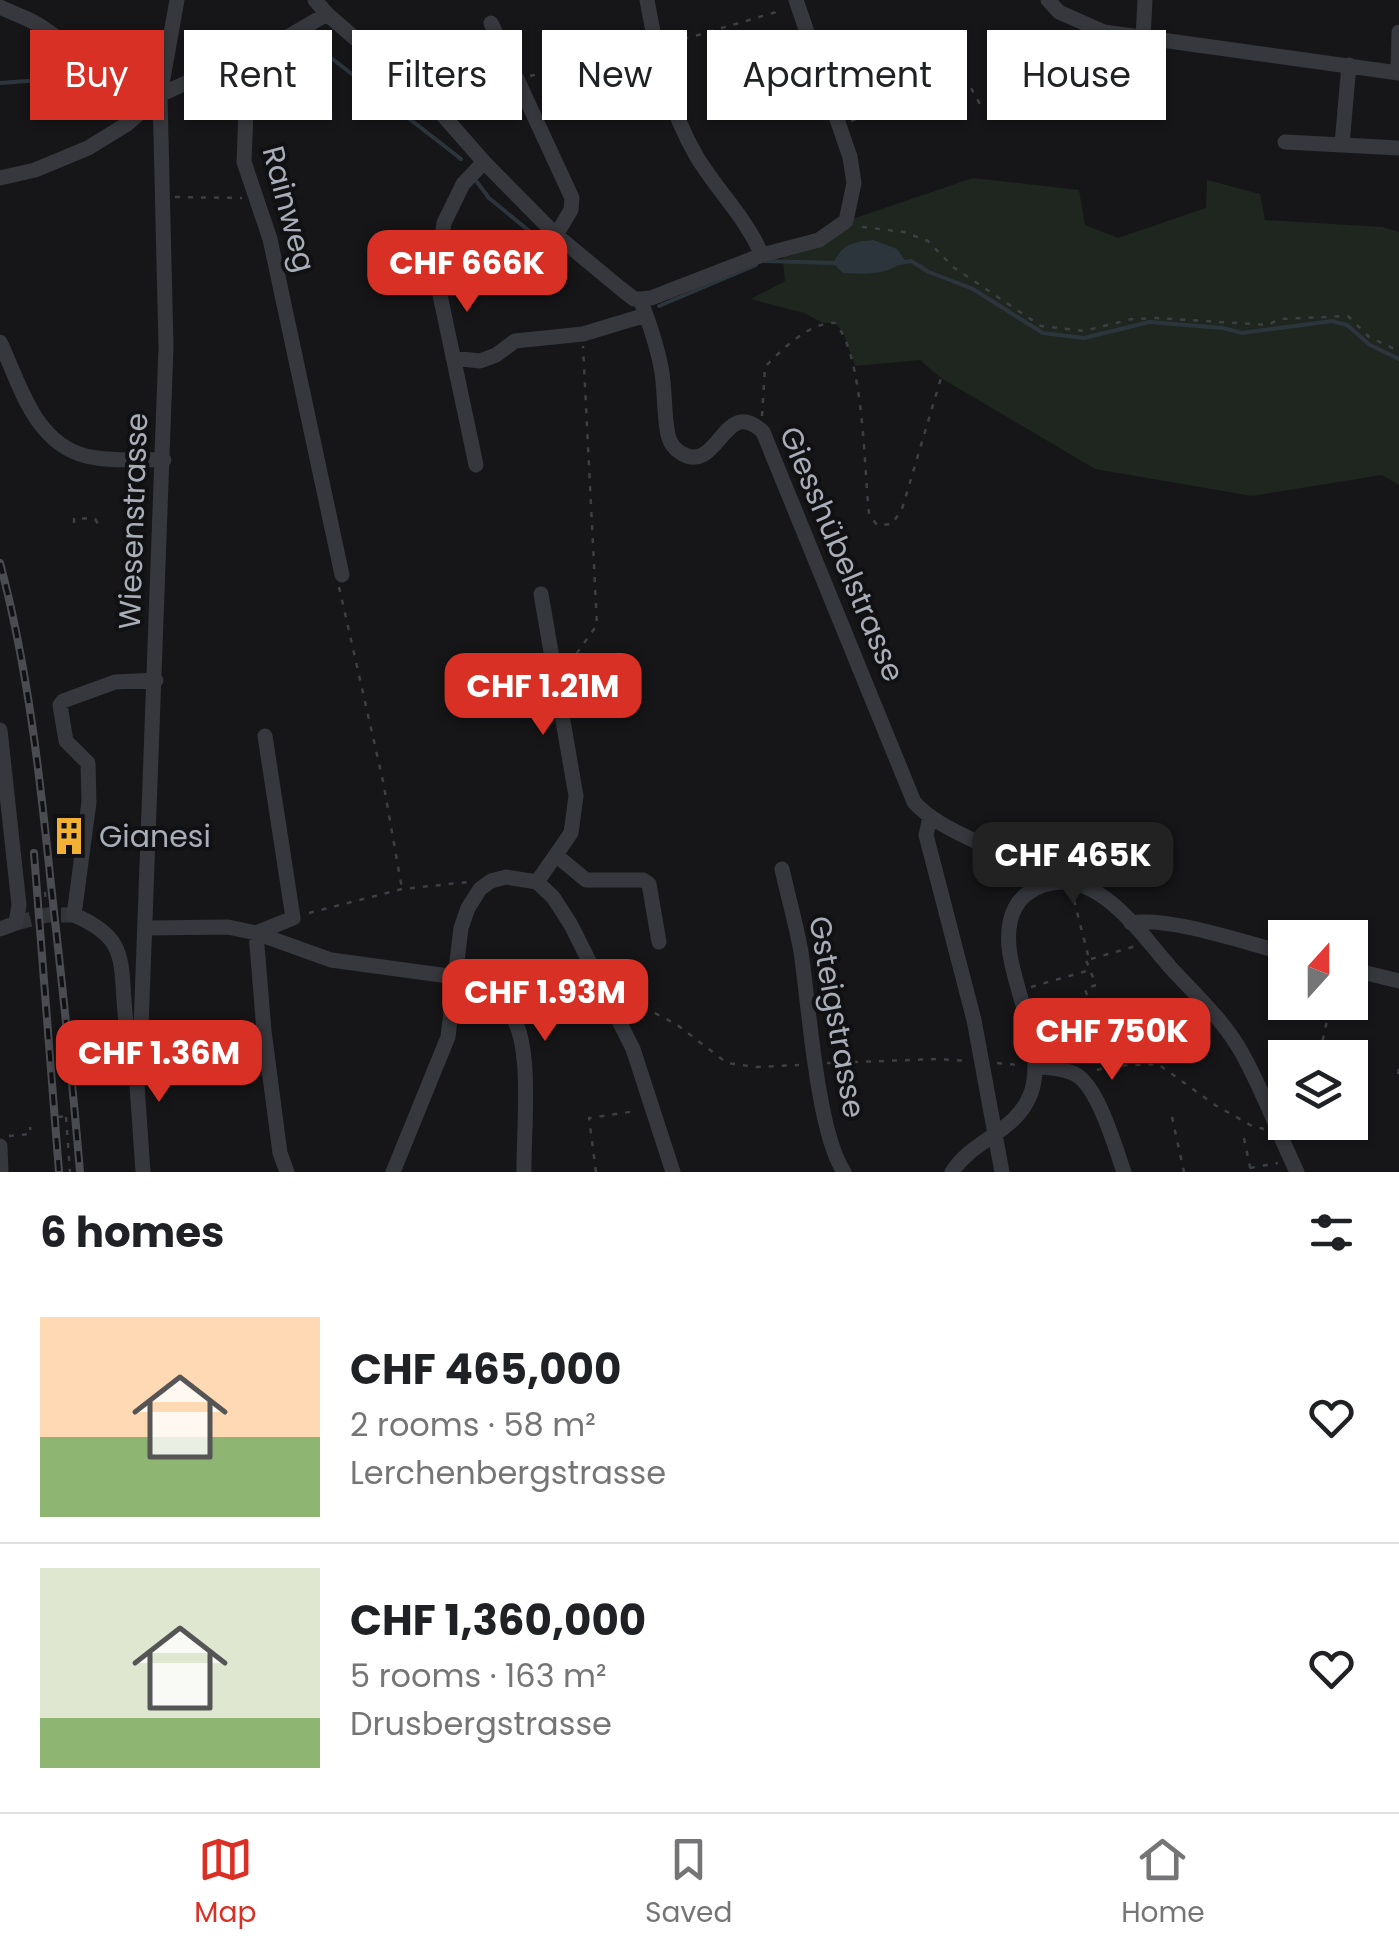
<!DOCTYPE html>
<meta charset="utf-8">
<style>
body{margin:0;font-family:Poppins,sans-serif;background:#f2f2f2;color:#202124;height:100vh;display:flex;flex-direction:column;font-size:38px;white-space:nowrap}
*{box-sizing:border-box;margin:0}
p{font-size:32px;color:#757577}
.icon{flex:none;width:55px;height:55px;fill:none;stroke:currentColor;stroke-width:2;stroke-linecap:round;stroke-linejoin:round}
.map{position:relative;height:1172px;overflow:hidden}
.sheet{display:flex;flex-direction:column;background:#fff;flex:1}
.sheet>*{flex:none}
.banner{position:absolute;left:30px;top:30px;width:1340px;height:90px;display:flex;gap:20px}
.needle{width:65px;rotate:21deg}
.controls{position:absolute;left:1268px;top:920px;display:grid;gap:20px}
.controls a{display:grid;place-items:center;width:100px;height:100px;border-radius:0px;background:#fff;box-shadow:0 2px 8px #0004;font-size:50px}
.price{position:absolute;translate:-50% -85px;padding:0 22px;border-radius:20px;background:#d93025;color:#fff;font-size:32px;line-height:65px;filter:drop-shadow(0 2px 5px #0008)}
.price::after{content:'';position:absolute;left:50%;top:60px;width:30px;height:22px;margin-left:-15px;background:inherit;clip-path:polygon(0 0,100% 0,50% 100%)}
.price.active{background:#222;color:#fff}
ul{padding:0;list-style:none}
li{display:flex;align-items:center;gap:30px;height:250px;padding:0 40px}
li+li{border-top:2px solid #e0e0e0}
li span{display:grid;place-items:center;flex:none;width:280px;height:200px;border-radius:0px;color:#555}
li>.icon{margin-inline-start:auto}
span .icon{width:120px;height:120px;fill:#fffc;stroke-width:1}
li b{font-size:42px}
h2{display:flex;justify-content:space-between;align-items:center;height:120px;padding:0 40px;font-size:42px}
.chip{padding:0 35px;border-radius:0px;background:#fff;box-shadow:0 2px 8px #0004;font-size:35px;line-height:90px}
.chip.active{background:#d93025;color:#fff}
.tabs{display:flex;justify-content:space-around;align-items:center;height:140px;border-top:2px solid #e0e0e0;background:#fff;font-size:28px;color:#757577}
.tabs a{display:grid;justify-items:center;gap:5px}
.tabs .active{color:#d93025}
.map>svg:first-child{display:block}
</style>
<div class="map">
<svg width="1399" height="1172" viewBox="0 0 1399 1172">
<rect width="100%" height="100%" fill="#161618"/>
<path fill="#1e261f" d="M973,178L1079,190L1085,225L1118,238L1206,208L1207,180L1260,194L1265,220L1383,227L1399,232V485L1382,475L1252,496L1095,469L941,378L920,360L855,366L843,332L835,323H823L804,313L751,299L785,281L782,250L846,221Z"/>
<path fill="#2c353c" d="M873,240L897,249L905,260C887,276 866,274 843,273L833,263C843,244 852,242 873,240Z"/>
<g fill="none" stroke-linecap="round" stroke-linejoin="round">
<path stroke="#2c353c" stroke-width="4" d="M289,43L314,48L330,57L461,159
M187,49L228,35L269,41
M0,83L82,77
M477,182L489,198L556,253
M765,261L835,263
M894,264L911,261L929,272L973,289L1043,333L1084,338L1149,322L1223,328L1242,333L1332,321L1347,325L1370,345L1399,359
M659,306L756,265"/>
<path stroke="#333438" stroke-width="15" stroke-dasharray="15 8" stroke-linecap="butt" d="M16,923L47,915H74"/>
<path stroke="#3d3f44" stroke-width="2.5" stroke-dasharray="5 8" stroke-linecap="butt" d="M671,43L783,10
M530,76L644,50
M448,101L502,84
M851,121L866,115L868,120L917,106L928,114L933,112L932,90L960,81L971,88L981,106
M175,197L242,198
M862,227L904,232L928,241L953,267L1041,326L1084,331L1132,319L1157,318L1268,325L1279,319L1348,316L1369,337L1399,351
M762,416L765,367C782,349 810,322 835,323C864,354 864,469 869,514L877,525L892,524L902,509L941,378
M74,523V518L95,519L100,527
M339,587L383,781L402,889
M569,664L597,625L583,346
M45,892L46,903
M1074,900L1089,959L1086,960L1096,985L1085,989L1111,1065
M309,913L402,889L468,882
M1091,959L1136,946
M1031,987L1090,970
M630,1006L651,1011L676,1024L727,1063L756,1067L799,1065
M1320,1053L1331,1002
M827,1063L938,1059L969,1061
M997,1063L1019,1065
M1097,1070L1111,1066L1158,1064L1215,1105L1252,1126L1264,1129
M1398,1074L1399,1068
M58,1117L71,1116
M66,1117L70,1172
M1172,1117L1184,1172
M9,1136L31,1134L30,1127
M1244,1138L1251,1172
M1250,1168L1278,1163
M596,1172L589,1118L636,1111"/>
<path stroke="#37383d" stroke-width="15" d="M315,0L327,14L441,113L484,162L556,235L620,288L634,299H640
M647,0C657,55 668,108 697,157C718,192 745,216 762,255
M1048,0L1059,12L1104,32L1399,73
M0,7C12,13 25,17 37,24C78,48 109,93 160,95
M491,23L572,198L571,210L556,235
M1143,38L1145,0
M248,60L244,162L270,239L342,575
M1398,73L1399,32
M1285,142L1399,148
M1342,144L1349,65
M0,178L35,170L88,148L127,124L160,95L203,75L248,60L327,14
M640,299C649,322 658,348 662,373C665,394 664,415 668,435C670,443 674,449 681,453C719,476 723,394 763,432L914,802C947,839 1010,844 1035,888
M640,299L651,298L762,255L819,240L846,221L854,183L850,157L796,0
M0,342C20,384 34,443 86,456C110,462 139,459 164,460
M453,358L480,361L496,355L515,341L583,334L646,315
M476,465L436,276L444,223L463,184L484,162
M0,730L19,905L16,923L0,929
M265,736L293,918L256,933L264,1031L280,1153L287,1172
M930,817L926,835L974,1020L1002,1172
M557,856L586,880H643L649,884L659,942
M782,869C788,896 796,924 801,952C809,1005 817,1132 844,1172
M537,882L571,833L576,796L541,594
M1131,923C1168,916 1246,943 1285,953
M146,928L228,927L256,933L331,960L456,977
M1350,969L1399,981
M455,991C474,993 493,994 507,1009C535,1037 523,1132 524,1172
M134,1042L139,1038L141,1028L166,347L160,95L177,0
M1036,1066C1048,1068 1063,1068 1075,1074C1098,1086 1115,1147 1124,1172
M0,1146L1,1172
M143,1172L134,1042C126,1033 126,1024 125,1012C120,960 128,938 74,915L89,802L88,763L66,741L60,705L63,701L115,682L156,680
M393,1172L448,1037L461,928L468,908L480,889L491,881L506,877L537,882L553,897L571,925L633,1049L673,1172
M952,1172C973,1139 1017,1132 1031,1093C1051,1035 989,958 1015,908C1021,896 1032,889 1044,885C1097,867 1140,933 1170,967C1194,993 1221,1018 1239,1048C1262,1087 1277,1131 1297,1172"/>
<g stroke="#4a4c52" stroke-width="8">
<path id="rail" d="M0,563C28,668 40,777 51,885C62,981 72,1076 80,1172
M34,853L59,1172"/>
</g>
<use href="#rail" stroke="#111113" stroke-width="4" stroke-dasharray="11" stroke-linecap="butt"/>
</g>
<defs>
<g id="building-bare" transform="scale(3)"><path d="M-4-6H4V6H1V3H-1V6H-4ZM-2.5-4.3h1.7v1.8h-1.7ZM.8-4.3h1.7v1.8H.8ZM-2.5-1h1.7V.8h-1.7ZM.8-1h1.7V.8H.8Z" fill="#f2b134" stroke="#111113" stroke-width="2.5" paint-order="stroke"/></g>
</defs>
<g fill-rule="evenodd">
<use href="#building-bare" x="69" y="836"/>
</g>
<g text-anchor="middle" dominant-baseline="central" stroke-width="8" stroke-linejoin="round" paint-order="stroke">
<g font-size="30" fill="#a8adb8" stroke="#111113">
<text transform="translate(289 209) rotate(75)">Rainweg</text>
<text transform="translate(133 521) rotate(-88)">Wiesenstrasse</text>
<text transform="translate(842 554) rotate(67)">Giesshübelstrasse</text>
<text transform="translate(837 1017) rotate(80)">Gsteigstrasse</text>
</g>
<g font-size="30" fill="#a8adb8" stroke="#111113" text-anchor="start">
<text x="99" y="836">Gianesi</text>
</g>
</g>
</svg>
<div class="controls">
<a><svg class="needle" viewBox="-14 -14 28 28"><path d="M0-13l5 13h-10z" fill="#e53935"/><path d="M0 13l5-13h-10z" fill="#757577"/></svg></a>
<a><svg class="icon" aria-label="layers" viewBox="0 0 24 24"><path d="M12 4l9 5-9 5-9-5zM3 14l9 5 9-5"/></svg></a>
</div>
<b class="price" style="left:467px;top:315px">CHF 666K</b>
<b class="price" style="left:543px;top:738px">CHF 1.21M</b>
<b class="price active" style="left:1073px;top:907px">CHF 465K</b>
<b class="price" style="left:545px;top:1044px">CHF 1.93M</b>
<b class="price" style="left:1112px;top:1083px">CHF 750K</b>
<b class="price" style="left:159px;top:1105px">CHF 1.36M</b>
<div class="banner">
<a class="chip active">Buy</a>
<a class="chip">Rent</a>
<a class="chip">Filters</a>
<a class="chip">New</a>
<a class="chip">Apartment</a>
<a class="chip">House</a>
</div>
</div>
<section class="sheet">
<h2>6 homes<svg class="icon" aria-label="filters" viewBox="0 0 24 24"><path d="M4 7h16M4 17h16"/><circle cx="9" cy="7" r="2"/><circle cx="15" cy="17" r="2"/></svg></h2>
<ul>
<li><span style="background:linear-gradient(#ffd9b3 60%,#8fb573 0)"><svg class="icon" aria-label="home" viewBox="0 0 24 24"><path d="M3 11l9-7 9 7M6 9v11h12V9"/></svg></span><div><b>CHF 465,000</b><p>2 rooms · 58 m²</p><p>Lerchenbergstrasse</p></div><svg class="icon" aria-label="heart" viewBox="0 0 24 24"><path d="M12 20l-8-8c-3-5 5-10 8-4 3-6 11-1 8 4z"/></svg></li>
<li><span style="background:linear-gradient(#dfe7d0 75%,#8fb573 0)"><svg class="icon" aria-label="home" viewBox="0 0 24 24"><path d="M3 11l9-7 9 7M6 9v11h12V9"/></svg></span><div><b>CHF 1,360,000</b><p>5 rooms · 163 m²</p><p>Drusbergstrasse</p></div><svg class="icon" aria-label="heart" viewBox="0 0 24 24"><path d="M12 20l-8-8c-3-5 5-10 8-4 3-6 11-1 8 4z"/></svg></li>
</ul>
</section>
<nav class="tabs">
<a class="active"><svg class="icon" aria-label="map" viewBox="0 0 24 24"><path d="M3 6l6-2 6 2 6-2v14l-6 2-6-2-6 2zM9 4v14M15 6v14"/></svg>Map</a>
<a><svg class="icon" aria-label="saved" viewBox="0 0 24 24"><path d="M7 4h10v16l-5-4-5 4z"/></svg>Saved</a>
<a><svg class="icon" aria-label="home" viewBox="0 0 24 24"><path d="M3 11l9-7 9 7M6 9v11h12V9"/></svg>Home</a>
</nav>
